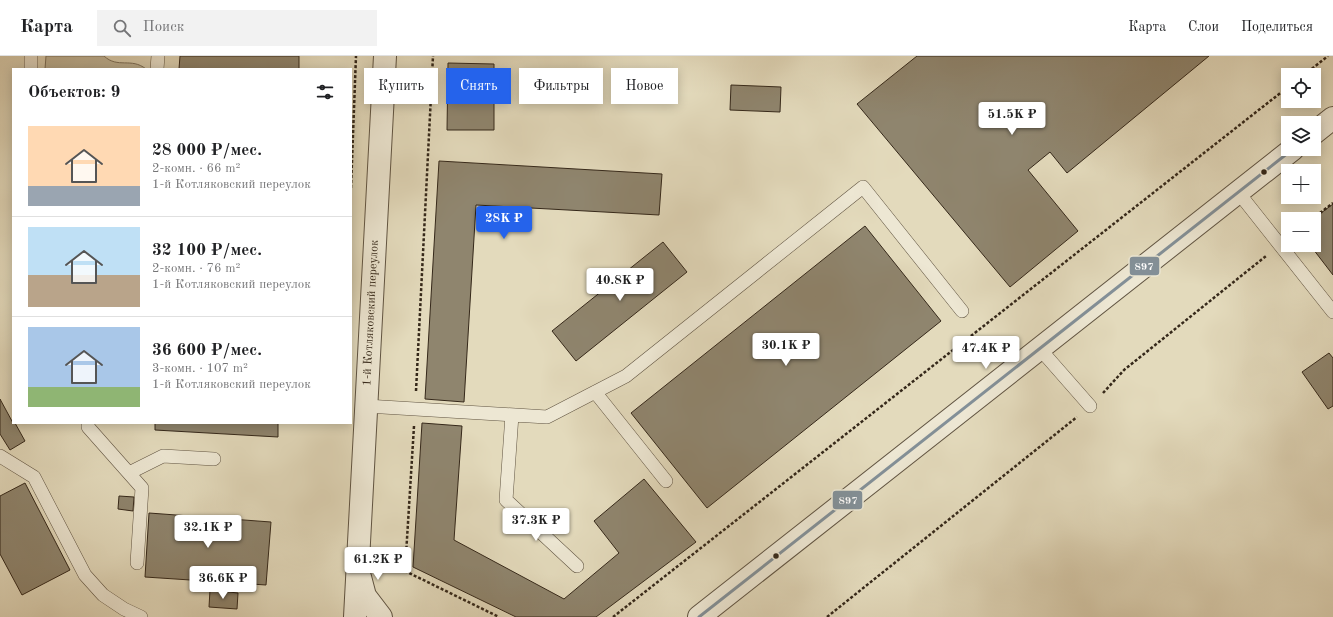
<!DOCTYPE html>
<html lang="ru">
<meta charset="utf-8">
<style>
body{margin:0;font-family:"Old Standard TT",serif;background:#f2f2f2;color:#202124;height:100vh;display:flex;flex-direction:column;font-size:15px;white-space:nowrap}
*{box-sizing:border-box;margin:0}
p{font-size:13px;color:#757577}
.icon{flex:none;width:22px;height:22px;fill:none;stroke:currentColor;stroke-width:2;stroke-linecap:round;stroke-linejoin:round}
.map{position:relative;flex:1;overflow:hidden}
.side{position:absolute;left:12px;top:12px;width:340px;height:356px;display:flex;flex-direction:column;background:#fff;border-radius:0px;box-shadow:0 2px 10px #0003}
.side>*{flex:none}
.banner{position:absolute;left:364px;top:12px;width:380px;height:36px;display:flex;gap:8px}
.tools{position:absolute;left:1281px;top:12px;display:grid;gap:8px}
.tools a{display:grid;place-items:center;width:40px;height:40px;border-radius:0px;background:#fff;box-shadow:0 2px 10px #0003;font-size:20px}
.price{position:absolute;translate:-50% -34px;padding:0 9px;border-radius:4px;background:#fff;color:#222;font-size:13px;line-height:26px;filter:drop-shadow(0 1px 2px #0008)}
.price::after{content:'';position:absolute;left:50%;top:24px;width:12px;height:9px;margin-left:-6px;background:inherit;clip-path:polygon(0 0,100% 0,50% 100%)}
.price.on{background:#2563eb;color:#fff}
ul{padding:0;list-style:none}
li{display:flex;align-items:center;gap:12px;height:100px;padding:0 16px}
li+li{border-top:1px solid #e0e0e0}
li span{display:grid;place-items:center;flex:none;width:112px;height:80px;border-radius:0px;color:#555}
li>.icon{margin-inline-start:auto}
span .icon{width:48px;height:48px;fill:#fffc;stroke-width:1}
li b{font-size:17px}
h2{display:flex;justify-content:space-between;align-items:center;height:48px;padding:0 16px;font-size:17px}
.chip{padding:0 14px;border-radius:0px;background:#fff;box-shadow:0 2px 10px #0003;font-size:14px;line-height:36px}
.chip.on{background:#2563eb;color:#fff}
header{display:flex;align-items:center;gap:24px;box-sizing:border-box;height:56px;padding:0 20px;background:#fff;border-bottom:1px solid #e0e0e0}
header strong{font-size:19px}
nav{display:flex;gap:22px;margin-inline-start:auto;font-size:14px}
.search{width:280px;height:36px;background:#f2f2f2;display:flex;align-items:center;gap:10px;box-sizing:border-box;padding:0 14px;border-radius:0px;color:#757577;font-size:15px}
.map>svg:first-child{display:block}
</style>
<header>
<strong>Карта</strong>
<div class="search"><svg class="icon" aria-label="search" viewBox="0 0 24 24"><circle cx="10" cy="10" r="6"/><path d="M15 15l6 6"/></svg>Поиск</div>
<nav><a>Карта</a><a>Слои</a><a>Поделиться</a></nav>
</header>
<div class="map">
<svg width="1333" height="561" viewBox="0 0 1333 561">
<rect width="100%" height="100%" fill="#e3dabc"/>
<filter id="stains"><feTurbulence type="fractalNoise" baseFrequency=".005" numOctaves="4"/><feColorMatrix values="0 0 0 0 .2 0 0 0 0 .09 0 0 0 0 .02 0 0 0 .5 -.17"/></filter>
<radialGradient id="worn" r=".72"><stop offset=".6" stop-color="#630" stop-opacity="0"/><stop offset="1" stop-color="#630" stop-opacity=".3"/></radialGradient>
<path fill="#c5bca0" stroke="#7d725d" d="M46,0H104C118,13 131,1 146,13H45Z"/>
<path fill="#8f856e" stroke="#35281a" d="M180,0H299V13H179Z
M917,0H1209L1067,117L1050,96L1028,114L1078,175L1010,231L857,48Z
M448,7L494,8V74H447Z
M731,29L781,31L780,56L730,54Z
M439,105L662,118L659,159L476,149L464,346L425,343Z
M1333,148V219L1310,189H1314L1313,163Z
M865,170L941,265L707,452L631,357Z
M663,186L687,216L576,305L552,275Z
M1329,297L1333,302V350L1328,353L1302,316Z
M0,343L13,367H15L25,385L10,394L0,378Z
M155,367H278V381L155,374Z
M422,367L462,370L454,484L564,543L619,497L594,465L644,423L696,486L596,561H516L413,511Z
M25,427L70,514L22,539L0,498V440Z
M119,440L134,441L133,455L118,453Z
M149,457L271,466L266,529L145,521Z
M210,534L238,537L237,553L209,551Z"/>
<g fill="none" stroke-linecap="round" stroke-linejoin="round">
<g stroke="#605442" stroke-width="14">
<path id="service" d="M31,13V0
M157,13L158,0
M1238,136L1333,256
M1040,293L1090,350
M595,336L666,425
M366,350L547,361L626,320L863,131L962,255
M512,359L506,444L577,510
M88,367V371L142,432L137,507
M0,400L34,421L85,519L103,539L124,553L141,561
M129,417L163,400L214,403"/>
</g>
<g stroke="#605442" stroke-width="24">
<path id="tertiary" d="M1314,77L1333,62
M360,521L365,540L381,561
M355,561L385,0
M699,561L1293,93"/>
</g>
<path stroke="#35281a" stroke-width="2.5" stroke-dasharray="3 2" stroke-linecap="butt" d="M1304,19L1328,0
M351,132L356,0
M1312,163L1333,147
M416,335L433,0
M1103,337L1124,314L1266,200
M414,370L405,515L499,561
M613,561L1288,31
M827,561L1077,361"/>
<use href="#service" stroke="#ede7d3" stroke-width="13"/>
<use href="#tertiary" stroke="#ede7d3" stroke-width="22"/>
<g stroke="#ede7d3" stroke-width="6">
<path id="bus-1" d="M699,561L1293,93"/>
</g>
<use href="#bus-1" stroke="#839098" stroke-width="3"/>
</g>
<g fill="#35281a" stroke="#ede7d3" stroke-width="1.5">
<circle cx="1264" cy="116" r="3.5"/>
<circle cx="776" cy="500" r="3.5"/>
</g>
<g text-anchor="middle" dominant-baseline="central" stroke-width="3" stroke-linejoin="round" paint-order="stroke">
<g font-size="12" fill="#35281a" stroke="#ede7d3">
<text transform="translate(371 257) rotate(-87)">1-й Котляковский переулок</text>
</g>
</g>
<g stroke="#ede7d3" stroke-width="1.5">
<rect x="1129" y="200" width="31" height="20" rx="4" fill="#839098"/>
<rect x="832" y="434" width="31" height="20" rx="4" fill="#839098"/>
</g>
<g font-size="11" text-anchor="middle" font-weight="bold" fill="#fff">
<text x="1144" y="214">897</text>
<text x="848" y="448">897</text>
</g>
<rect width="100%" height="100%" filter="url(#stains)"/>
<rect width="100%" height="100%" fill="url(#worn)"/>
</svg>
<div class="tools">
<a><svg class="icon" aria-label="locate" viewBox="0 0 24 24"><circle cx="12" cy="12" r="6"/><path d="M12 2v4M12 18v4M2 12h4M18 12h4"/></svg></a>
<a><svg class="icon" aria-label="layers" viewBox="0 0 24 24"><path d="M12 4l9 5-9 5-9-5zM3 14l9 5 9-5"/></svg></a>
<a>+</a>
<a>−</a>
</div>
<b class="price" style="left:1012px;top:80px">51.5K ₽</b>
<b class="price on" style="left:504px;top:184px">28K ₽</b>
<b class="price" style="left:620px;top:246px">40.8K ₽</b>
<b class="price" style="left:786px;top:311px">30.1K ₽</b>
<b class="price" style="left:986px;top:314px">47.4K ₽</b>
<b class="price" style="left:536px;top:486px">37.3K ₽</b>
<b class="price" style="left:208px;top:493px">32.1K ₽</b>
<b class="price" style="left:378px;top:525px">61.2K ₽</b>
<b class="price" style="left:223px;top:544px">36.6K ₽</b>
<div class="banner">
<a class="chip">Купить</a>
<a class="chip on">Снять</a>
<a class="chip">Фильтры</a>
<a class="chip">Новое</a>
</div>
<section class="side">
<h2>Объектов: 9<svg class="icon" aria-label="filters" viewBox="0 0 24 24"><path d="M4 7h16M4 17h16"/><circle cx="9" cy="7" r="2"/><circle cx="15" cy="17" r="2"/></svg></h2>
<ul>
<li><span style="background:linear-gradient(#ffd9b3 75%,#9aa5b1 0)"><svg class="icon" aria-label="home" viewBox="0 0 24 24"><path d="M3 11l9-7 9 7M6 9v11h12V9"/></svg></span><div><b>28 000 ₽/мес.</b><p>2-комн. · 66 m²</p><p>1-й Котляковский переулок</p></div></li>
<li><span style="background:linear-gradient(#bfe0f5 60%,#b9a48a 0)"><svg class="icon" aria-label="home" viewBox="0 0 24 24"><path d="M3 11l9-7 9 7M6 9v11h12V9"/></svg></span><div><b>32 100 ₽/мес.</b><p>2-комн. · 76 m²</p><p>1-й Котляковский переулок</p></div></li>
<li><span style="background:linear-gradient(#a9c7e8 75%,#8fb573 0)"><svg class="icon" aria-label="home" viewBox="0 0 24 24"><path d="M3 11l9-7 9 7M6 9v11h12V9"/></svg></span><div><b>36 600 ₽/мес.</b><p>3-комн. · 107 m²</p><p>1-й Котляковский переулок</p></div></li>
</ul>
</section>
</div>
